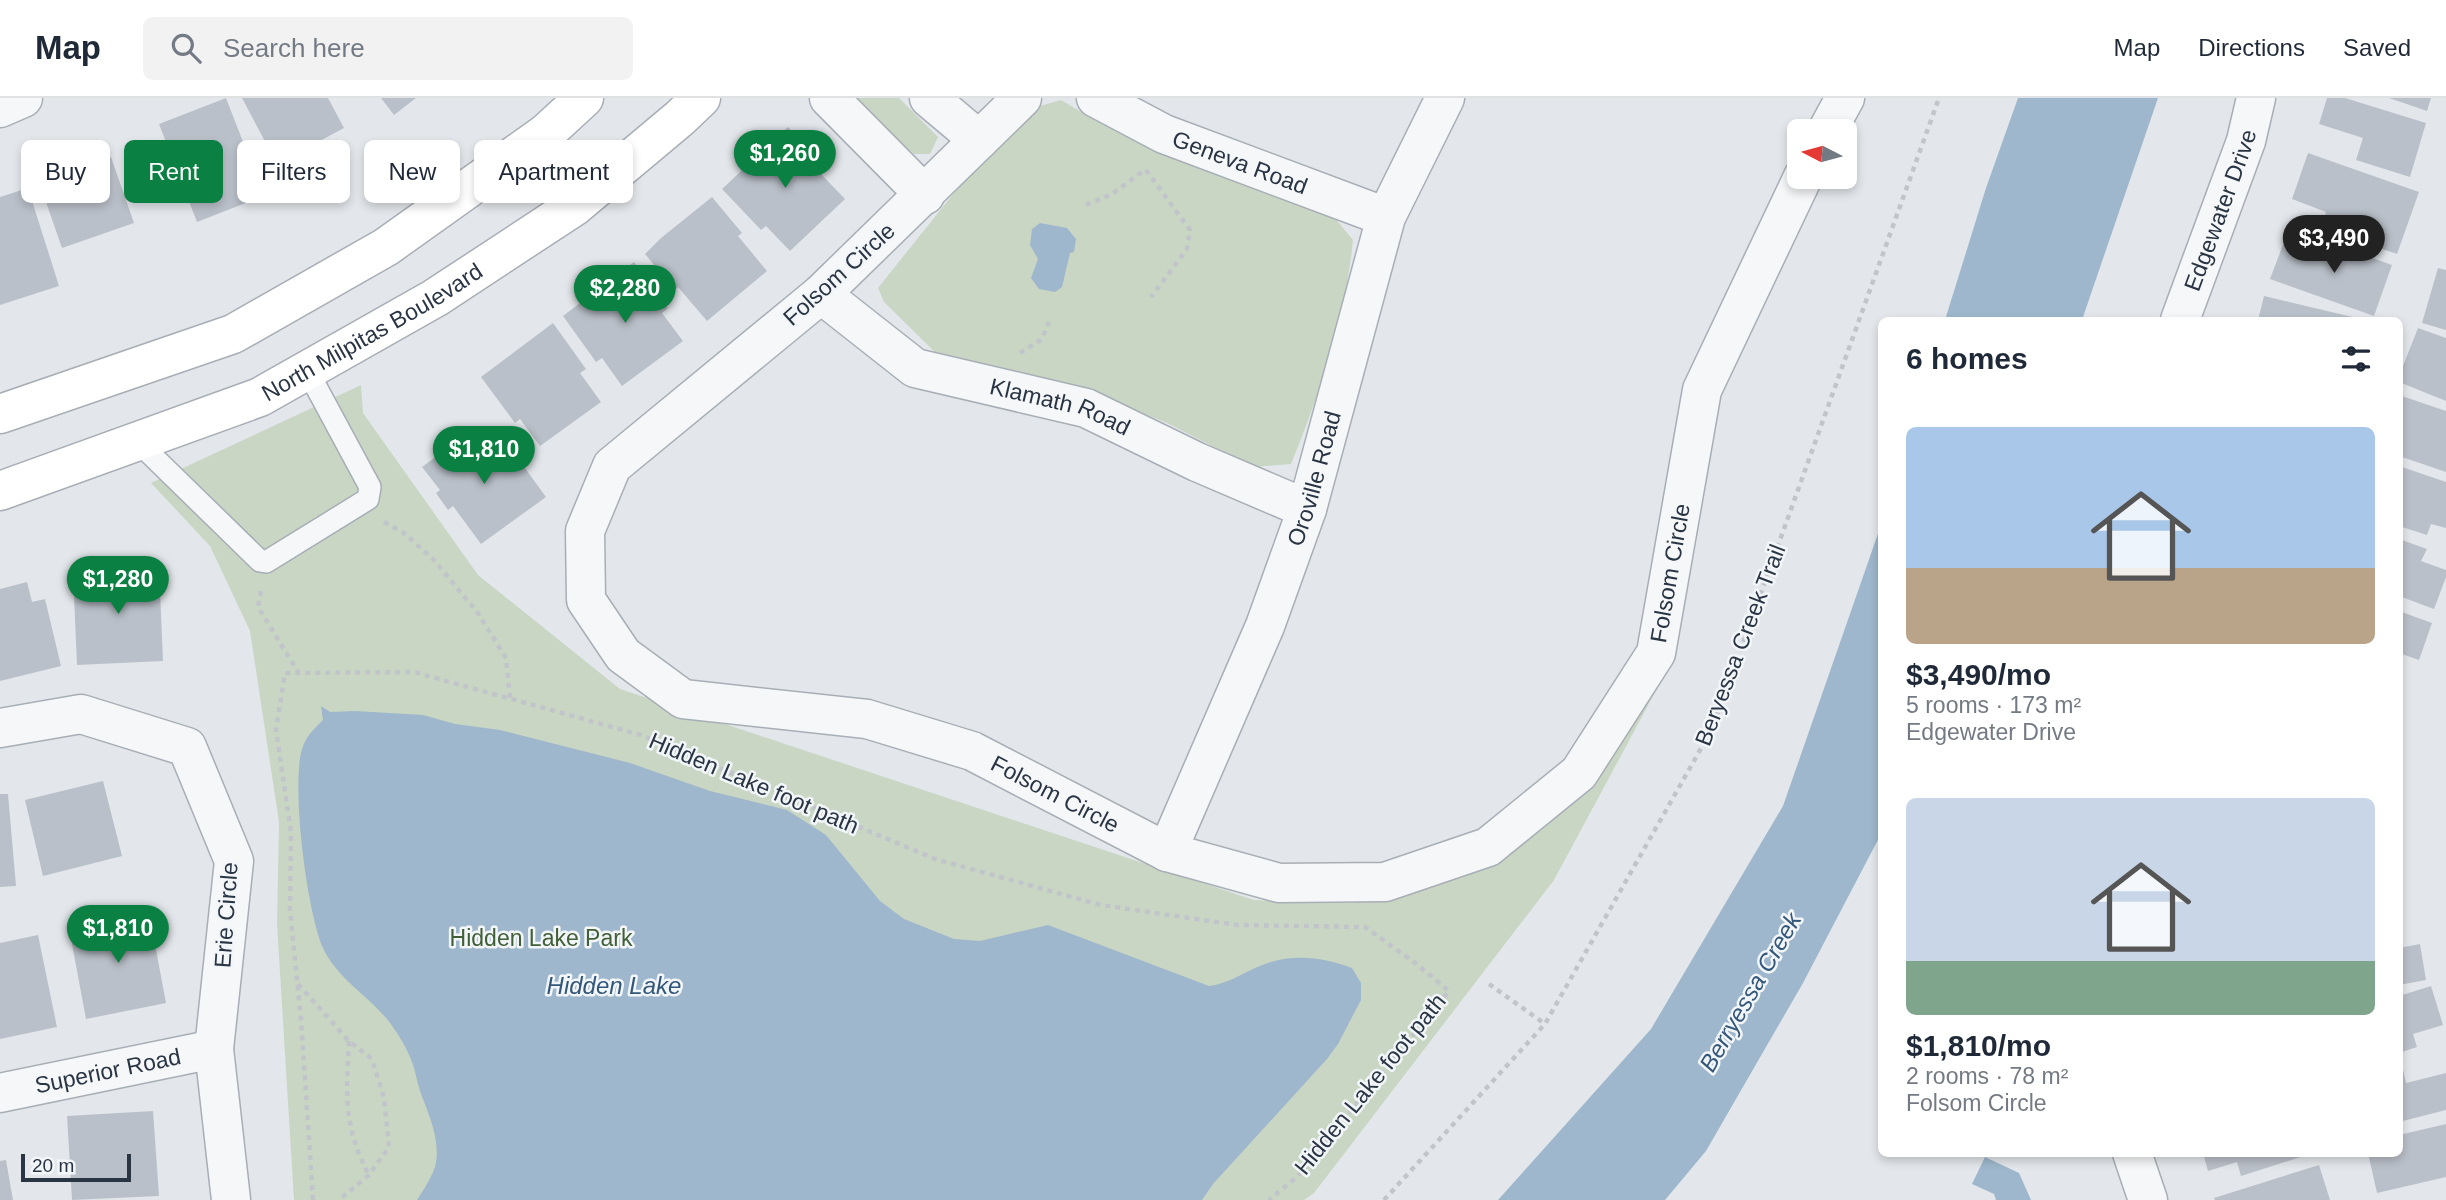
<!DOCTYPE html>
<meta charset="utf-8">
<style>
body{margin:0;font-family:Helvetica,sans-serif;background:#f2f2f3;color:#1f2937;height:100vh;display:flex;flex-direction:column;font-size:26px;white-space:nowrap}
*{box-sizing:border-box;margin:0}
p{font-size:23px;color:#747a83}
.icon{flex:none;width:38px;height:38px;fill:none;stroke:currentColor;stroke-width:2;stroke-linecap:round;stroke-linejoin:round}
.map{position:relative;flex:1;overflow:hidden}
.sheet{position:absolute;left:1878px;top:219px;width:525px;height:840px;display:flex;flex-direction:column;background:#fff;border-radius:10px;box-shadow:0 4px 10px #0003}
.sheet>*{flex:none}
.guide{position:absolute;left:21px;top:42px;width:665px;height:63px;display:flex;gap:14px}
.needle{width:46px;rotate:276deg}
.buttons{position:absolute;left:1787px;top:21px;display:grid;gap:14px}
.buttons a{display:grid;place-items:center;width:70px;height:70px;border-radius:10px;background:#fff;box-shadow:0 4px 10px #0003;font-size:35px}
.scale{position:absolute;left:21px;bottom:18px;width:110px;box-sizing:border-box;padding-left:7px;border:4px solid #2a3544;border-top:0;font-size:19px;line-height:24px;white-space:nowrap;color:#2a3544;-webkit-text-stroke:5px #f3f6f9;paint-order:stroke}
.price{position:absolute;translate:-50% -60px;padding:0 16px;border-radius:24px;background:#0b8043;color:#fff;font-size:23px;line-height:46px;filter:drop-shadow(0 2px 4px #0008)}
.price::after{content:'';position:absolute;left:50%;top:42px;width:21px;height:16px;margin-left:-10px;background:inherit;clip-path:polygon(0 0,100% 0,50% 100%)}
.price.active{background:#222;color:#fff}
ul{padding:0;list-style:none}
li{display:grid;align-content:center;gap:14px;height:371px;padding:0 28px}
li span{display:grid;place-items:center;height:217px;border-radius:10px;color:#555}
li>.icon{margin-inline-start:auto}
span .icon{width:126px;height:126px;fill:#fffc;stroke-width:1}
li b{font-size:30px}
h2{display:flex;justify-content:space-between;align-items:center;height:84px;padding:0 28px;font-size:30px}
.tag{padding:0 24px;border-radius:10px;background:#fff;box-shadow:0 4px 10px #0003;font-size:24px;line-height:63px}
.tag.active{background:#0b8043;color:#fff}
header{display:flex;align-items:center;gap:42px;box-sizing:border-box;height:98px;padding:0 35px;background:#fff;border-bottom:2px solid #e0e1e3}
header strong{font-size:33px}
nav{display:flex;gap:38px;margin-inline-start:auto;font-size:24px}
.search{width:490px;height:63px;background:#f2f2f3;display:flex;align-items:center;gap:18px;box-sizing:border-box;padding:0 24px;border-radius:10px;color:#747a83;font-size:26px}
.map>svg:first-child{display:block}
</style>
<header>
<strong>Map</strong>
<div class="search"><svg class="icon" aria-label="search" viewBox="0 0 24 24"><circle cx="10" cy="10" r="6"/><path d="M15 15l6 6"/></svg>Search here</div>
<nav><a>Map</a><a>Directions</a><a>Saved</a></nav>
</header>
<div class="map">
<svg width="2446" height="1102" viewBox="0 0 2446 1102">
<rect width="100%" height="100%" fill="#e3e7eb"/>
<path fill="#c9d6c4" d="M851,0H899L938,39L930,56H914Z
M1061,2L1098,24L1163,56L1334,119L1353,142C1345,220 1321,293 1291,366L1253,369L1167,325L1080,290L940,259L884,204L878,190L954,95L1033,10Z
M361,287L363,315L478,477L620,591L1254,802L1352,805L1478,771L1584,696L1658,589L1554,782L1314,1095L1304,1102H294L277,826L279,724L250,533L210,448L151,385Z"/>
<path fill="#9eb7cc" d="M2018,0H2158L2082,222H1945L1986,90Z
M1040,125L1067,130L1076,141L1074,154L1070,155L1062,189L1055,194L1039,191L1031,180L1038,161L1030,147L1032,131Z
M1881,427V736L1803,885L1706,1053L1665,1102H1498L1651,931L1783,708Z
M321,608L330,614L355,613L423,617L455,626L500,632L630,665L710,693L787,712L826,737L880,803L904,821L954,841L980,843L1048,827L1209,888C1226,886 1240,877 1255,870C1287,855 1320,858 1352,870L1361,885V902L1338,946L1327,961L1213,1086L1202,1102H417C423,1093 435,1074 436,1064C440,1040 428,1015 420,993C417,984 416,975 413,967C408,951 397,934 387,921C367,897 337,880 323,850C307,813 291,690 302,651C306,638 314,631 323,622Z
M1985,1059L2019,1075L2031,1102H1996L1994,1096L1972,1086Z"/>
<path fill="#bac0c9" d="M226,0L264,98L197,124L159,26Z
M242,0H328L344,30L277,66Z
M381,0H416L394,17Z
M2327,0H2345L2426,25L2410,79L2356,62L2363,40L2319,26Z
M2389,0H2431L2427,13Z
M788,29L826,71L821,76L845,101L790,153L766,128L761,132L722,91Z
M2308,55L2419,94L2397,156L2321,130L2326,114L2292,101Z
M111,59L134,125L62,150L39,84Z
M28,90L59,188L0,207V99Z
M712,99L742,135L738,138L767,173L707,223L678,189L675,192L645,156L661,140Z
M2319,141L2392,167L2374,218L2270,181L2284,144L2314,155Z
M634,164L668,210L662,215L683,243L622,288L602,260L596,264L563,218Z
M2438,170L2446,172V232L2422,225Z
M2264,198L2361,221V222H2258Z
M553,225L586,271L580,275L601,304L540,348L520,321L515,325L481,279Z
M2418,230L2446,240V303L2399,284V278Z
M2399,297L2446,313V374L2399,358Z
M482,333L496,352L506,344L546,399L481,446L453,408L448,412L436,395L440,392L422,369L441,355L445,360Z
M2399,368L2446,384V430L2431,426L2427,437L2399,428Z
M2399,441L2427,451L2421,463L2446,472V479L2434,511L2399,498Z
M159,469L163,563L77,567L73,474Z
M27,484L32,504L45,501L61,568L0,583V491Z
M2399,513L2432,525L2419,562L2399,555Z
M103,683L122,758L43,778L25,702Z
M0,696H8L16,788L0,789Z
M149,814L166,905L86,921L69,830Z
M38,837L57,929L0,941V845Z
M2420,846L2426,882L2399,887V850Z
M2431,888L2443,927L2413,936L2417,949L2399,955V898Z
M2399,972H2403L2406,985L2446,975V1012L2399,1024Z
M153,1013L159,1098L72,1102L67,1018Z
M2446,1026V1079L2377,1095L2368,1055H2399V1037Z
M2203,1055H2310V1056L2241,1078L2237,1064L2208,1073Z
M6,1062L13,1102H0V1063Z
M2319,1067L2330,1102H2215L2214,1100Z"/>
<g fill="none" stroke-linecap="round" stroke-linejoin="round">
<g stroke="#a8aeb6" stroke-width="24">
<path id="lane" d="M137,343L260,463L266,464L368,401L370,389L307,272"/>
</g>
<g stroke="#a8aeb6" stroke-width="41">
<g id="street">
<path d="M829,0L925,97"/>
<path d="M929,0L979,42"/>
<path id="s1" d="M1022,0L821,196L612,368L585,433L586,502L623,557L683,601L867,621L972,653L1167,754L1279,785L1385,784L1488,749L1579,675L1656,555L1702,292L1803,79"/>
<path id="s2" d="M1096,0L1164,36L1386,119"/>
<path d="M0,10L23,0"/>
<path d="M1827,33L1845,0"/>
<path id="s3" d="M821,196L915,270L1086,310L1197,364L1307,411"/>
<path id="s4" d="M2180,222L2246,43L2256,0"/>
<path d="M0,630L81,616L187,649L234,763L214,951L231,1102"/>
<path id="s5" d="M1167,754L1265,528L1307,411L1386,119L1445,0"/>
<path id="s6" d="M0,995L214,951"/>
<path d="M2132,1055L2148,1102"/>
</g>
</g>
<g stroke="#a8aeb6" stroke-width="41">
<g id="secondary">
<path d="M0,316L233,236L386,149L546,35L584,0"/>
<path id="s7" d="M0,393L260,299L435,200L575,108L680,20L701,0"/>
</g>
</g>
<path stroke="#c1c5ca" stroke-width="4.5" stroke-dasharray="5 5" stroke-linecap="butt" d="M1146,72L1190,132L1187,151L1151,199
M1086,107L1112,96L1146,71
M1020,255L1042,241L1049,224
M384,424L404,435L433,461L477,514L506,560L510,601
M261,493L258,509L298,574
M298,886L349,943L372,961L384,1000L389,1049L369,1077L339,1102
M1489,886L1545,926
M349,943C346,996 343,1028 369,1077
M313,1102L301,921L290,812L291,734L276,632L285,575L414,574L641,637L935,761L1101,807L1237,827L1365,829L1414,864L1449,893L1298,1078L1269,1102
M1384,1102L1545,926L1712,631L1939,0"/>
<use href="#lane" stroke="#f6f7f9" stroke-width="21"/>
<use href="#street" stroke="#f6f7f9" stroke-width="38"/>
<use href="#secondary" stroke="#fff" stroke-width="38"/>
</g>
<g text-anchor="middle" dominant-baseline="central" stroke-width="5" stroke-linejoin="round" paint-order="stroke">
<g font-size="23" fill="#2a3544" stroke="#f3f6f9">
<text stroke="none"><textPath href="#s2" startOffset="158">Geneva Road</textPath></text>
<text stroke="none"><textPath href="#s4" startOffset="117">Edgewater Drive</textPath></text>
<text transform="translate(839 176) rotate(-42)">Folsom Circle</text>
<text stroke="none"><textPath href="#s7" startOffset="406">North Milpitas Boulevard</textPath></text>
<text stroke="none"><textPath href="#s3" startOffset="270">Klamath Road</textPath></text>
<text stroke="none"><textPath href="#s5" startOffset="402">Oroville Road</textPath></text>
<text stroke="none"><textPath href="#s1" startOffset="2018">Folsom Circle</textPath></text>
<text transform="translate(1740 547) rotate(-69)">Beryessa Creek Trail</text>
<text transform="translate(754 685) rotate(23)">Hidden Lake foot path</text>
<text stroke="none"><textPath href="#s1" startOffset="1220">Folsom Circle</textPath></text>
<text transform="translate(226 817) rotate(-86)">Erie Circle</text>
<text stroke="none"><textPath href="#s6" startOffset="110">Superior Road</textPath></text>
<text transform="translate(1370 986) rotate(-51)">Hidden Lake foot path</text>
</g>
<g font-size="23" fill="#416037" stroke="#f3f6f9">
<text x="541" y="840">Hidden Lake Park</text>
</g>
<g font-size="24" font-style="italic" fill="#33577a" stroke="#f3f6f9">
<text x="614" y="887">Hidden Lake</text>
<text transform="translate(1750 894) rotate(-60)">Berryessa Creek</text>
</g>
</g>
</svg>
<div class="buttons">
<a><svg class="needle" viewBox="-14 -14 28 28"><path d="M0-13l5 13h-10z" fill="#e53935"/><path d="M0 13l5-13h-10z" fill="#747a83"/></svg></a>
</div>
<div class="scale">20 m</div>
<b class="price" style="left:785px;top:92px">$1,260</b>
<b class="price active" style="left:2334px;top:177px">$3,490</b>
<b class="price" style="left:625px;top:227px">$2,280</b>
<b class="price" style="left:484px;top:388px">$1,810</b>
<b class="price" style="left:118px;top:518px">$1,280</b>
<b class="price" style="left:118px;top:867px">$1,810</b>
<div class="guide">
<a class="tag">Buy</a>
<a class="tag active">Rent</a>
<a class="tag">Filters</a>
<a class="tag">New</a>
<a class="tag">Apartment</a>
</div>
<section class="sheet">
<h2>6 homes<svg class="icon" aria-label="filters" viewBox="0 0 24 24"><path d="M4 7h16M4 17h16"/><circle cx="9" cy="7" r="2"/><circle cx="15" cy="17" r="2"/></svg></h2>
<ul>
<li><span style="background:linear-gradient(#a9c7e8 65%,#b9a48a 0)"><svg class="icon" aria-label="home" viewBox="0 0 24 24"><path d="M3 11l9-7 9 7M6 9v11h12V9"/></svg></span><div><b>$3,490/mo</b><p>5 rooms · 173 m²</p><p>Edgewater Drive</p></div></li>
<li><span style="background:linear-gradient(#c9d6e8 75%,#7fa58c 0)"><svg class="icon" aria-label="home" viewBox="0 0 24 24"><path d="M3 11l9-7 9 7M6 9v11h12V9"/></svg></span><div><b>$1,810/mo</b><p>2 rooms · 78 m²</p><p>Folsom Circle</p></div></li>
</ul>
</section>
</div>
